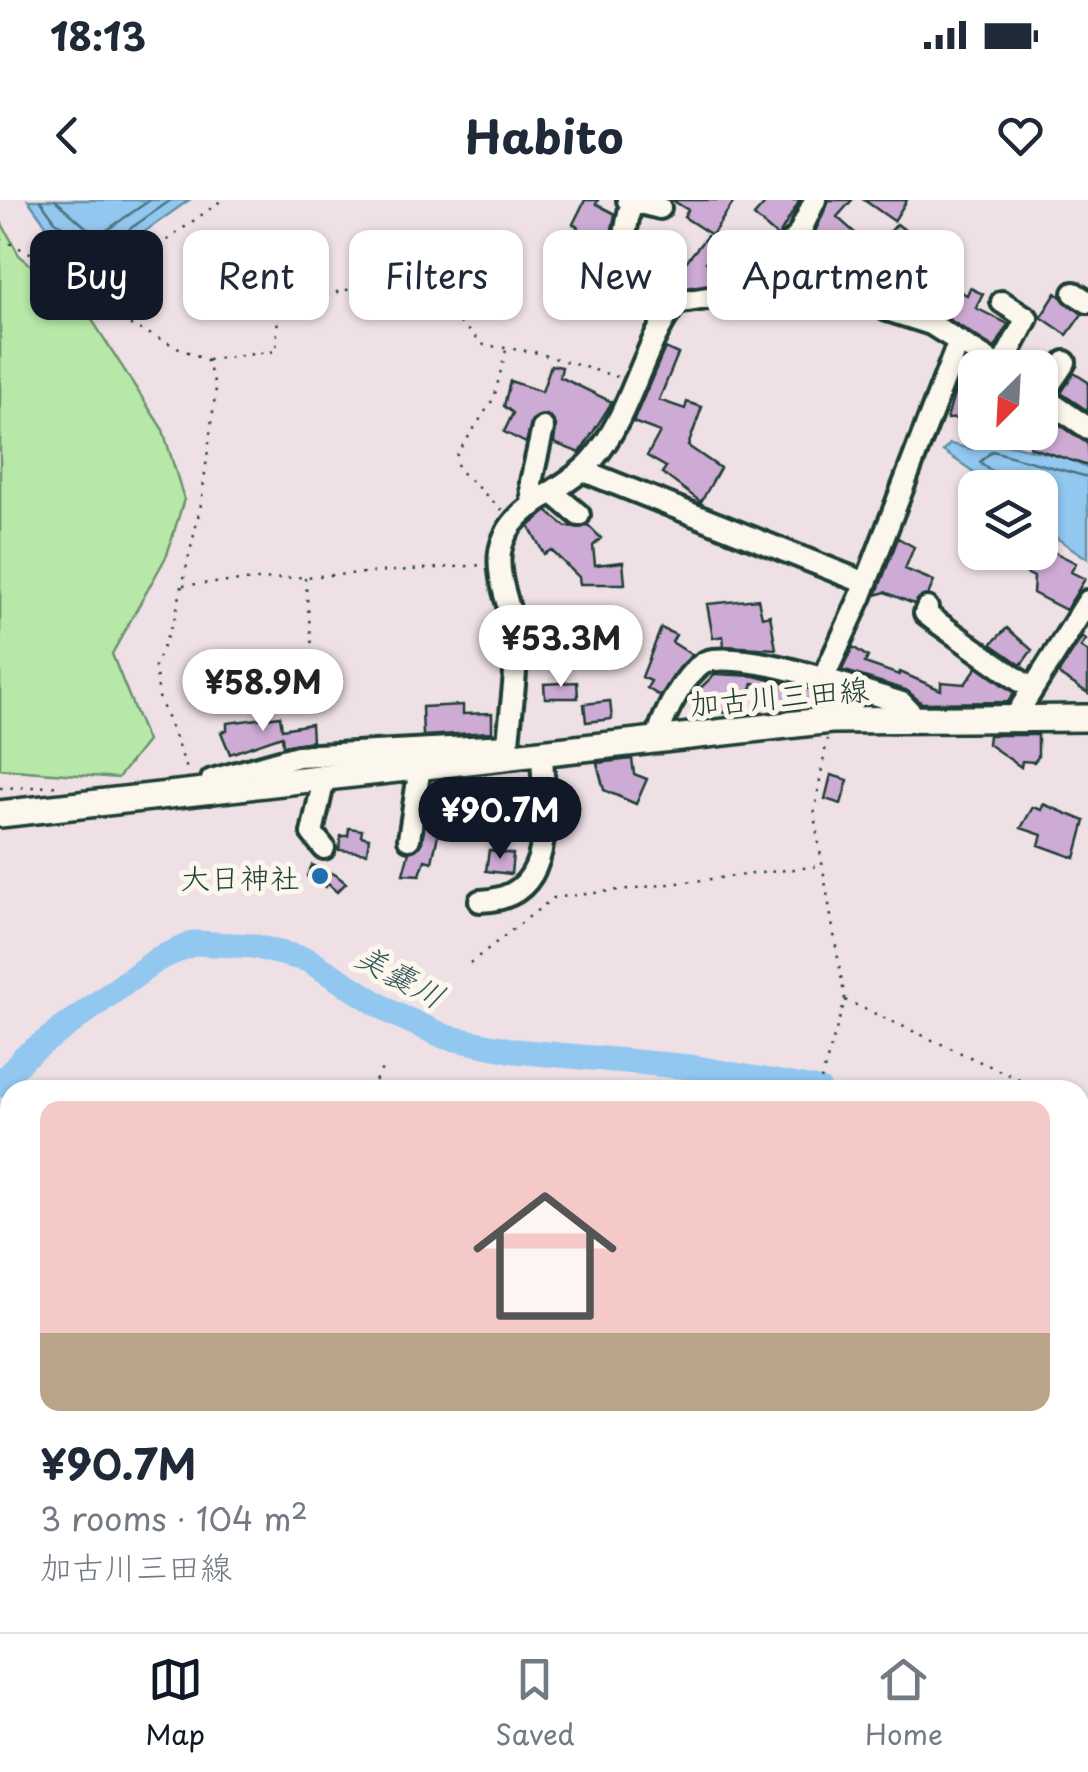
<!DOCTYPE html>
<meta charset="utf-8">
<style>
body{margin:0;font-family:"Playpen Sans","Klee One",sans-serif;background:#f6f6f7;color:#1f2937;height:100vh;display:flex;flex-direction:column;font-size:38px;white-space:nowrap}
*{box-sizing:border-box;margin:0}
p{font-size:32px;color:#747a83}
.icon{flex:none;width:55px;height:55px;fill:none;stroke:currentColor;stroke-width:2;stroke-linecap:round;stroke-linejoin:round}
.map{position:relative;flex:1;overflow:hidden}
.drawer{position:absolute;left:0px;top:880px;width:1090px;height:552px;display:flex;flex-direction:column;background:#fff;border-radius:30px 30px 0 0;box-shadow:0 2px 8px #0004}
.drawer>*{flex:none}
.guide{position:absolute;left:30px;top:30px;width:1030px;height:90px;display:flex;gap:20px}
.needle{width:65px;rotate:204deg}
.buttons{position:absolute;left:958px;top:150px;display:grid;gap:20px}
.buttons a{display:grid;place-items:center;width:100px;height:100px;border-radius:20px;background:#fff;box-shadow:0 2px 8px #0004;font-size:50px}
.price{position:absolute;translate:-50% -85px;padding:0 22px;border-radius:35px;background:#fff;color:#222;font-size:32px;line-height:65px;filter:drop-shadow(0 2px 5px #0008)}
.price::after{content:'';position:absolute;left:50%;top:60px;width:30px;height:22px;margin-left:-15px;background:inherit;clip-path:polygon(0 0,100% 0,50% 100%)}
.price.selected{background:#111827;color:#fff}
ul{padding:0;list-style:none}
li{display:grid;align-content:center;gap:20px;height:530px;padding:0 40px}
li+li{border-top:2px solid #e0e1e3}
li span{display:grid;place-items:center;height:310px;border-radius:20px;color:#555}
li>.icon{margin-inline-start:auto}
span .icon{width:180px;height:180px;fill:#fffc;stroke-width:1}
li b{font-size:42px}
.chip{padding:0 35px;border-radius:20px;background:#fff;box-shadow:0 2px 8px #0004;font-size:35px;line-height:90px}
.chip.selected{background:#111827;color:#fff}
.status{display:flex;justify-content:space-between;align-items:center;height:70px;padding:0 50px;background:#fff;direction:ltr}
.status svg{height:28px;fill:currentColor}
header{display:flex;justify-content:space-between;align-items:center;height:130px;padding:0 40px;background:#fff;font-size:45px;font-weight:700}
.dock{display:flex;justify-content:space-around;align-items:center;height:140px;border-top:2px solid #e0e1e3;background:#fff;font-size:28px;color:#747a83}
.dock a{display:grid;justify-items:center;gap:5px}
.dock .selected{color:#111827}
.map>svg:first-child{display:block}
</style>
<div class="status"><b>18:13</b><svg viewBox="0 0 49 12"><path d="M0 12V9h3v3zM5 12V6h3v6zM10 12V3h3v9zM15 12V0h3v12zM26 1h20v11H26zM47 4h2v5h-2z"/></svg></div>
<header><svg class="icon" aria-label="back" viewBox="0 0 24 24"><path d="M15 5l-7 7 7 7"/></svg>Habito<svg class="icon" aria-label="heart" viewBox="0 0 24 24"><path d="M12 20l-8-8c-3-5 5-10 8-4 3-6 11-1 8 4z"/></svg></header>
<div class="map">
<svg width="1088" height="1432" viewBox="0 0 1088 1432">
<rect width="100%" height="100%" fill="#eee0e5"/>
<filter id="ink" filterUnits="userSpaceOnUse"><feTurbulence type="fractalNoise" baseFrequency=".01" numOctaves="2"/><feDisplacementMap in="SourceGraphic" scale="20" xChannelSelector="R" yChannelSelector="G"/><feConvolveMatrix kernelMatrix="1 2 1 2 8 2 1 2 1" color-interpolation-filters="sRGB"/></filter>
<g filter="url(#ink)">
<path fill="#b7e8a8" stroke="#6b926e" stroke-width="2.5" d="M0,20L19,55L89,115L163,230L184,299L167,355L112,454L147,541L118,578L0,569Z"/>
<path fill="#92c7f0" stroke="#6490a5" stroke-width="2.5" d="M28,0H189L99,64L84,58L75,71L70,65L76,49L49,29Z
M993,241L1067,258L1088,269V359L1040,327V288L996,287L943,251L950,244L971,249Z"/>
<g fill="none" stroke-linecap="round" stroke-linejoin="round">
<path stroke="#4d747f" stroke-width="2.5" d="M40,0L56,22L97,52L171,0
M55,0L97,37L150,0
M1001,288L999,277L980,262L992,251L1088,277"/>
<path stroke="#92c7f0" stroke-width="25" d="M0,885L24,857L158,759L194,743L253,746L308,760L392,813L446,837L515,851L691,867L819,890
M1080,1276L1088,1281"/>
</g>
<path fill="#ceabd5" stroke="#1f3d34" stroke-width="2.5" d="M585,0H598L596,4L615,14L607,55L574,32L578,27L573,24Z
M672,0H735L712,35L684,17L688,10Z
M768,0H800L778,37L754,16Z
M829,0H852L837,17L874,50L897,24L918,40L896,66L913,78L899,99L815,32Z
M864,0H907L894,21Z
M707,36L719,45L706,62L722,75L716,83L685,88L676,74Z
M970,88L983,94L976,108L1008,124L995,148L942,115L955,89L967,95Z
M1056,93L1082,114L1067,135L1041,117Z
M665,148L678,154L659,200L685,209L687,202L702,207L688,246L720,268L701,302L662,273L666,267L647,256L660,232L633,222Z
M551,165L562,167L560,177L612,202L580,253L554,243L556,225L547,215L532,220L526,243L504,232L513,213L504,206L510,181L542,192Z
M1074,173L1088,182V211L1061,193Z
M957,184L975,186V218L947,219Z
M1044,214L1088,244V266L1030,247L1034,234L1040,232Z
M547,311L566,327L588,325L601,338L593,346L595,365L623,362L625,384H580L579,377L551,350L544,354L529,326Z
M898,338L914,347L905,369L934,381L928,395L914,404L885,392L876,395Z
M1040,345L1076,363L1071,372L1085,379L1066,410L1033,393L1034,377L1006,363L1011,352H1040Z
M758,399L762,417L770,415L776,449L724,446L723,436L713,438L707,404Z
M661,428L676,435L672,442L692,455L660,496L647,488L651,481L642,477Z
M1007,428L1032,450L1021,465L991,444Z
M1082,437L1086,440L1081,447L1088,452V493L1058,474Z
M853,447L868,457L865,463L899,475L900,472L941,490V482L965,484L977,467L1014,493L1008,502L922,503L906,490L842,470Z
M715,474L754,476L821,492L819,505L793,508L773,504L777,488L753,483L743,514L729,515L692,496Z
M577,482L578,498H545L544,484Z
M610,501L612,519L586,522L584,504Z
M463,505V514L492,513V532L423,536L422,507Z
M280,516L282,529L311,524L312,541L283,546L282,536L230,554L221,532L227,530V523Z
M989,535H1038V557L1034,562L1022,561L1021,567L988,544Z
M632,559L634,574L647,579L636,604L604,590L597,563Z
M831,575L848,580L841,604L825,599Z
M430,594L452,599L451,614L460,618L455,631L446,628L445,636L438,635L432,662L425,660L420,675L403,674L409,652L422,642Z
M1043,604L1085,621L1075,658L1039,645L1042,635L1021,628L1033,607L1042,610Z
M349,628L362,630L361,636L369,638L367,653L339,650L341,636H348Z
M489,650L513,654L511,674L486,671Z
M312,665L336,675L346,683L337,692L327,683L326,687L310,679L307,676Z"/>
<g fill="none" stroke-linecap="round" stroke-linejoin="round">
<g stroke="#1f3d34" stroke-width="28">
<path id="minor" d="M628,0L660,8
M631,2L620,62L630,79L673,107
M798,36L887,110L931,124L1001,168
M1074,93L1088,102
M1001,167L1027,118L1002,102
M1040,195L1088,228
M1042,196L1065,162
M585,268L589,273L863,382
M553,293L579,315
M533,306L531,282L543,228
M927,408L925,413L934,420L1030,488
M823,479L861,396L959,141
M1015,517L1088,401
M657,539C662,517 689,462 713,460C763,455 852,488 902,503L914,516
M507,557C509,519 517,480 516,442C514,412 496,383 500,352C507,305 566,292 594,258C632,213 640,150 676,103L732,94L757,76L798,36L815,0
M324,579L312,633L324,648
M210,593L212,580L298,556L508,545
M409,639L420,567
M480,701C561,699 543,607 542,551
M0,1088L10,1091
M175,1422L189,1432
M968,1422L984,1432"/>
</g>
<g stroke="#1f3d34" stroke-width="32">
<path id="major" d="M0,614L831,520L1088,518"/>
</g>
<path stroke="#1f3d34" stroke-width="2.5" stroke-dasharray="2.5 8" stroke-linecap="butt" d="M0,39L39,57L69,87L100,102L122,121L207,161L216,188L201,304L175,417L155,466L159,497L189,574
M110,112L125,95L137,62L222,0
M208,160L276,151L278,113L286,110L343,90L416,88L428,94L484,145L534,152L621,178
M502,310L458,269L456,256L494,198L506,150
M305,378L314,468
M183,385L484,365
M0,588L63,586
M470,763L553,698L820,666
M845,800L1042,890
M370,890L383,867
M818,890L845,800L814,615L827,539
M1080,907L1088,911
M1080,1029L1088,1007
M1080,1384L1088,1370
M414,1422L430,1432
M543,1432L548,1422
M575,1432L581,1422
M1052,1432L1058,1422"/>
<use href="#minor" stroke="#fbf7ec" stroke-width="20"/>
<use href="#major" stroke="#fbf7ec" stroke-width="25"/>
</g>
</g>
<circle fill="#1f6fb2" stroke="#fbf7ec" stroke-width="4" cx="320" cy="676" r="10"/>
<g text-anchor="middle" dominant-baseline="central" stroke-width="10" stroke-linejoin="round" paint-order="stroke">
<g font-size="30" fill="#1f3d34" stroke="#fbf7ec">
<text transform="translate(779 495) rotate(-5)">加古川三田線</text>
</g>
<g font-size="30" fill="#1f3d34" stroke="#fbf7ec" text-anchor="end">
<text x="300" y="676">大日神社</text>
</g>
<g font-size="32" font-style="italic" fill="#36595a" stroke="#fbf7ec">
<text transform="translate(401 775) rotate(29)">美嚢川</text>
</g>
</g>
</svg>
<div class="buttons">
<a><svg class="needle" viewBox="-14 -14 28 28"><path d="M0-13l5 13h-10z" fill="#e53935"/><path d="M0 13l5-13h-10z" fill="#747a83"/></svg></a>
<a><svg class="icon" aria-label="layers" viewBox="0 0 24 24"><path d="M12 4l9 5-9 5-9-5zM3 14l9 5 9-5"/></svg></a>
</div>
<b class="price" style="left:561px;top:490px">¥53.3M</b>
<b class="price" style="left:263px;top:534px">¥58.9M</b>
<b class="price selected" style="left:500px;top:662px">¥90.7M</b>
<div class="guide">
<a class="chip selected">Buy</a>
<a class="chip">Rent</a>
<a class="chip">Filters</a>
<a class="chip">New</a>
<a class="chip">Apartment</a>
</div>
<section class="drawer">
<ul>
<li><span style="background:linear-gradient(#f6c9c9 75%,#b9a48a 0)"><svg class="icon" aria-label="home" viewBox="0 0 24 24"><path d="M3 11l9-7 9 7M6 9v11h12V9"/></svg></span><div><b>¥90.7M</b><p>3 rooms · 104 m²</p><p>加古川三田線</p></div></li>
</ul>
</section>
</div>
<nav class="dock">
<a class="selected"><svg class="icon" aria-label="map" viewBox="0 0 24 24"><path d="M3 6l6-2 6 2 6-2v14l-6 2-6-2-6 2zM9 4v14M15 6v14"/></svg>Map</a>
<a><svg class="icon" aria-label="saved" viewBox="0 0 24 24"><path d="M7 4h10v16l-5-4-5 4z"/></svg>Saved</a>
<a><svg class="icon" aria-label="home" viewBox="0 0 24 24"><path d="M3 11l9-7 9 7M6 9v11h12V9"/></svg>Home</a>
</nav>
